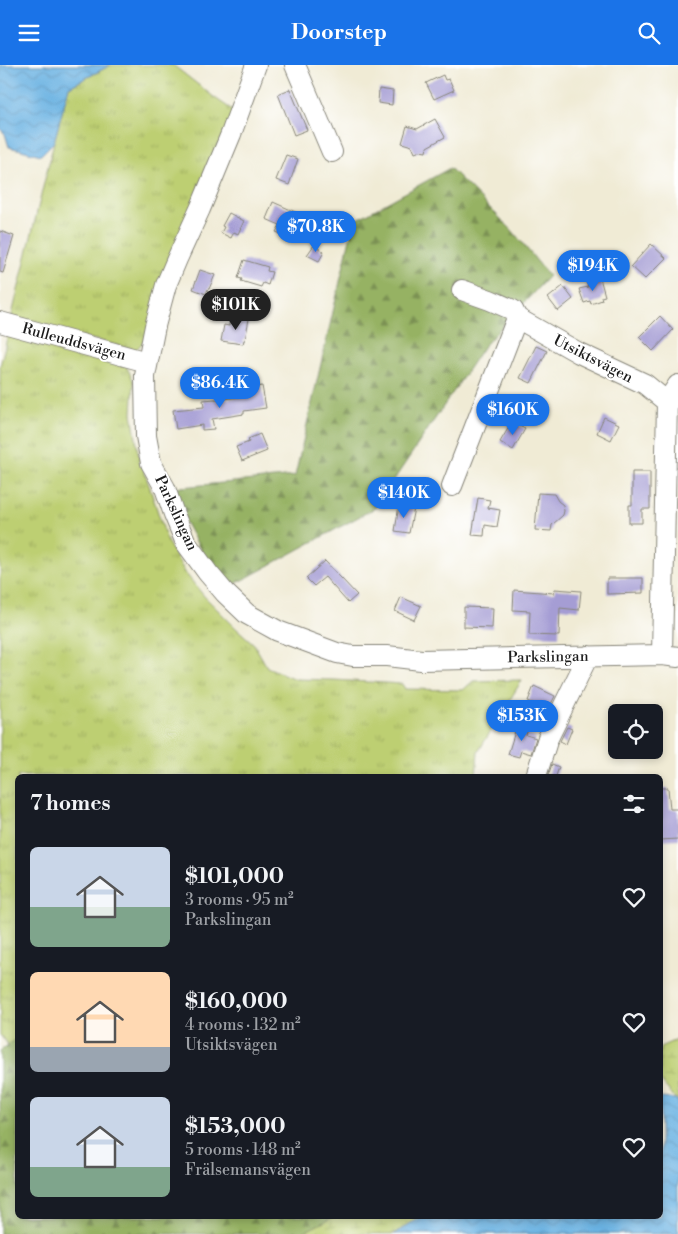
<!DOCTYPE html>
<meta charset="utf-8">
<style>
body{margin:0;font-family:"Libre Bodoni",serif;background:#20242c;color:#f1f3f6;height:100vh;display:flex;flex-direction:column;font-size:19px;white-space:nowrap}
*{box-sizing:border-box;margin:0}
p{font-size:16px;color:#9ea1a6}
.icon{flex:none;width:28px;height:28px;fill:none;stroke:currentColor;stroke-width:2;stroke-linecap:round;stroke-linejoin:round}
.map{position:relative;flex:1;overflow:hidden}
.sheet{position:absolute;left:15px;top:709px;width:648px;height:445px;display:flex;flex-direction:column;background:#171b24;border-radius:8px;box-shadow:0 2px 8px #0003}
.sheet>*{flex:none}
.buttons{position:absolute;left:608px;top:639px;display:grid;gap:10px}
.buttons a{display:grid;place-items:center;width:55px;height:55px;border-radius:8px;background:#171b24;box-shadow:0 2px 8px #0003;font-size:25px}
.price{position:absolute;translate:-50% -42px;padding:0 11px;border-radius:18px;background:#1a73e8;color:#fff;font-size:16px;line-height:32px;filter:drop-shadow(0 1px 2px #0008)}
.price::after{content:'';position:absolute;left:50%;top:30px;width:15px;height:11px;margin-left:-8px;background:inherit;clip-path:polygon(0 0,100% 0,50% 100%)}
.price.on{background:#222;color:#fff}
ul{padding:0;list-style:none}
li{display:flex;align-items:center;gap:15px;height:125px;padding:0 15px}
li span{display:grid;place-items:center;flex:none;width:140px;height:100px;border-radius:8px;color:#555}
li>.icon{margin-inline-start:auto}
span .icon{width:60px;height:60px;fill:#fffc;stroke-width:1}
li b{font-size:21px}
h2{display:flex;justify-content:space-between;align-items:center;height:60px;padding:0 15px;font-size:21px}
header{display:flex;justify-content:space-between;align-items:center;height:65px;padding:0 15px;background:#1a73e8;color:#fff;font-size:22px;font-weight:600}
.map>svg:first-child{display:block}
</style>
<header><svg class="icon" aria-label="menu" viewBox="0 0 24 24"><path d="M4 6h16M4 12h16M4 18h16"/></svg>Doorstep<svg class="icon" aria-label="search" viewBox="0 0 24 24"><circle cx="10" cy="10" r="6"/><path d="M15 15l6 6"/></svg></header>
<div class="map">
<svg width="678" height="1169" viewBox="0 0 678 1169">
<defs>
<pattern id="grass-tufts" width="24" height="20" patternUnits="userSpaceOnUse" patternTransform="scale(1.25)"><rect width="24" height="20" fill="#bdcf72"/><path d="M3 7l-1-3M5 7V3M7 7l1-3M15 17l-1-3M17 17v-4M19 17l1-3" fill="none" stroke="#a2b162"/></pattern>
<pattern id="forest-firs" width="22" height="20" patternUnits="userSpaceOnUse" patternTransform="scale(1.25)"><rect width="22" height="20" fill="#96b264"/><path d="M5 1l3.5 6h-7zM16 11l3.5 6h-7z" fill="#7a9052"/></pattern>
<pattern id="wetland-marsh" width="20" height="14" patternUnits="userSpaceOnUse" patternTransform="scale(1.25)"><rect width="20" height="14" fill="#bdcf72"/><path d="M1 5h8M5 5V1M11 12h8M15 12V8" fill="none" stroke="#a2b162"/></pattern>
<pattern id="water-waves" width="16" height="10" patternUnits="userSpaceOnUse" patternTransform="scale(1.25)"><rect width="16" height="10" fill="#6bb2e2"/><path d="M0 5q4-4 8 0t8 0" fill="none" stroke="#5c98c1"/></pattern>
</defs>
<rect width="100%" height="100%" fill="#fff"/>
<filter id="ink" filterUnits="userSpaceOnUse"><feTurbulence type="fractalNoise" baseFrequency=".02" numOctaves="2"/><feDisplacementMap in="SourceGraphic" scale="10" xChannelSelector="R" yChannelSelector="G"/><feConvolveMatrix kernelMatrix="1 2 1 2 8 2 1 2 1" color-interpolation-filters="sRGB"/></filter>
<filter id="wash" filterUnits="userSpaceOnUse"><feTurbulence type="fractalNoise" baseFrequency=".0096" numOctaves="4" result="noise"/><feDisplacementMap in="SourceGraphic" scale="20" xChannelSelector="R" yChannelSelector="G"/><feGaussianBlur stdDeviation="1.12" result="paint"/><feColorMatrix in="noise" values="0 0 0 0 0 0 0 0 0 0 0 0 0 0 0 0 0 1.4 0 .05"/><feComposite in="paint" operator="in"/></filter>
<g filter="url(#wash)">
<rect width="100%" height="100%" fill="#f0ebd5"/>
<path fill="url(#grass-tufts)" stroke="#6c7647" d="M111,0H173L215,33L234,46L150,269L136,285L11,254L54,77L69,22Z
M9,265L125,298L134,317L132,348L138,387L168,478L186,509L204,531L237,564L254,579L267,602L295,614L334,615L402,619L405,624L463,625L473,616L522,615L478,687L476,711H18L17,973L8,980L0,970V301Z"/>
<path fill="url(#forest-firs)" stroke="#596740" d="M450,103L511,164L549,211L484,281L375,443L226,524L211,504L169,427L181,422L295,411L354,156Z
M17,973L18,1151H176L181,1154L186,1151H336L300,1169H0V986Z"/>
<path fill="url(#wetland-marsh)" stroke="#6c7647" d="M678,974V1037L660,1015V982Z
M336,1151H422L394,1169H300Z"/>
<path fill="url(#water-waves)" stroke="#44677f" d="M0,0H111L69,22L54,77L41,90L9,82L5,69L0,64Z
M660,1033L676,1034L678,1037V1169H394L422,1151H660Z"/>
<g id="blocks">
<path fill="#a59dd4" d="M443,10L445,15L449,14L454,25L434,34L426,18Z
M290,24L307,65L294,70L278,29Z
M379,24L393,26L392,40L378,38Z
M435,54L445,72L427,82L426,87L420,86L415,88L412,81L402,78L407,61L417,64Z
M286,90L298,94L289,120L276,115Z
M273,137L300,149L289,172L276,167L280,160L266,154Z
M229,148L244,156L238,169L234,167L231,173L221,168L224,162L222,161Z
M0,166L14,171L3,208L0,207Z
M651,179L666,193L645,214L631,201Z
M314,180L324,187L319,196L307,190Z
M244,195L268,202L267,206L272,207L268,220L263,218L261,222L241,216L242,214L238,213Z
M200,205L215,210L209,224H208L206,229L193,224Z
M600,213L605,231L601,232L602,235L591,239L590,236L584,238L579,224L588,222L587,217Z
M563,221L573,234L558,246L548,233Z
M234,251L249,254L245,275H244L243,279L221,276L224,260L229,261L230,253L233,254Z
M660,251L673,265L653,286L639,272Z
M536,281L547,286L531,318L520,313Z
M262,321L266,343L244,346V349L212,354L214,364L202,365V360L176,364L173,345L204,342L203,335L216,334V335L241,332L240,325Z
M604,352L619,359L611,375L597,368Z
M512,357L525,364L513,385L500,377Z
M260,369L267,386L242,396L236,382L249,377L248,374Z
M632,407H650V444H642V458H629V440H632Z
M538,428L554,429L558,436L563,440L564,446L563,450L552,460L551,466L535,465Z
M478,433L490,435L488,443L500,445L497,462L485,460L484,471L472,470Z
M399,440L414,443L409,468L395,466Z
M325,496L357,530L348,538L325,512L314,521L306,513Z
M607,513H643V528L607,529Z
M555,524L581,526L579,545L560,543L559,571L529,570L530,546L513,545L514,525L554,528Z
M401,532L421,541L414,555L395,546Z
M464,542L493,543L492,563L464,562Z
M534,621L555,631L548,645L528,636Z
M517,660L528,664L526,670L536,673L531,689L521,686L519,692L508,689Z
M567,662L572,664L566,679L560,676Z
M552,699L559,702L556,711H548Z
M660,723H668L670,744H678V774L660,775Z"/>
</g>
</g>
<g filter="url(#ink)">
<use href="#blocks" fill-opacity="0" stroke="#868478" stroke-width="1"/>
<g fill="none" stroke-linecap="round" stroke-linejoin="round">
<g stroke="#868478" stroke-width="22">
<path id="minor" d="M256,0L231,69L200,144L177,194L166,220L155,261L145,311L146,371L151,398L165,423L174,449L186,478L208,508L225,528L247,549L278,566L337,588L353,591H387L421,595L662,590L678,592
M295,0L332,87
M462,225L490,235L513,245L517,253L579,288L645,319L667,337
M0,257L147,297
M452,421L517,253
M662,590L667,337L678,320
M536,711L548,673L588,591"/>
</g>
<use href="#minor" stroke="#fff" stroke-width="20"/>
</g>
</g>
<g text-anchor="middle" dominant-baseline="central" stroke-width="4" stroke-linejoin="round" paint-order="stroke">
<g font-size="15" fill="#1c1c1c" stroke="#fff">
<text transform="translate(74 277) rotate(15)">Rulleuddsvägen</text>
<text transform="translate(593 294) rotate(27)">Utsiktsvägen</text>
<text transform="translate(176 448) rotate(65)">Parkslingan</text>
<text transform="translate(548 592) rotate(-1)">Parkslingan</text>
</g>
</g>
</svg>
<div class="buttons">
<a><svg class="icon" aria-label="locate" viewBox="0 0 24 24"><circle cx="12" cy="12" r="6"/><path d="M12 2v4M12 18v4M2 12h4M18 12h4"/></svg></a>
</div>
<b class="price" style="left:316px;top:188px">$70.8K</b>
<b class="price" style="left:593px;top:227px">$194K</b>
<b class="price on" style="left:236px;top:266px">$101K</b>
<b class="price" style="left:220px;top:344px">$86.4K</b>
<b class="price" style="left:513px;top:371px">$160K</b>
<b class="price" style="left:404px;top:454px">$140K</b>
<b class="price" style="left:522px;top:677px">$153K</b>
<section class="sheet">
<h2>7 homes<svg class="icon" aria-label="filters" viewBox="0 0 24 24"><path d="M4 7h16M4 17h16"/><circle cx="9" cy="7" r="2"/><circle cx="15" cy="17" r="2"/></svg></h2>
<ul>
<li><span style="background:linear-gradient(#c9d6e8 60%,#7fa58c 0)"><svg class="icon" aria-label="home" viewBox="0 0 24 24"><path d="M3 11l9-7 9 7M6 9v11h12V9"/></svg></span><div><b>$101,000</b><p>3 rooms · 95 m²</p><p>Parkslingan</p></div><svg class="icon" aria-label="heart" viewBox="0 0 24 24"><path d="M12 20l-8-8c-3-5 5-10 8-4 3-6 11-1 8 4z"/></svg></li>
<li><span style="background:linear-gradient(#ffd9b3 75%,#9aa5b1 0)"><svg class="icon" aria-label="home" viewBox="0 0 24 24"><path d="M3 11l9-7 9 7M6 9v11h12V9"/></svg></span><div><b>$160,000</b><p>4 rooms · 132 m²</p><p>Utsiktsvägen</p></div><svg class="icon" aria-label="heart" viewBox="0 0 24 24"><path d="M12 20l-8-8c-3-5 5-10 8-4 3-6 11-1 8 4z"/></svg></li>
<li><span style="background:linear-gradient(#c9d6e8 70%,#7fa58c 0)"><svg class="icon" aria-label="home" viewBox="0 0 24 24"><path d="M3 11l9-7 9 7M6 9v11h12V9"/></svg></span><div><b>$153,000</b><p>5 rooms · 148 m²</p><p>Frälsemansvägen</p></div><svg class="icon" aria-label="heart" viewBox="0 0 24 24"><path d="M12 20l-8-8c-3-5 5-10 8-4 3-6 11-1 8 4z"/></svg></li>
</ul>
</section>
</div>
